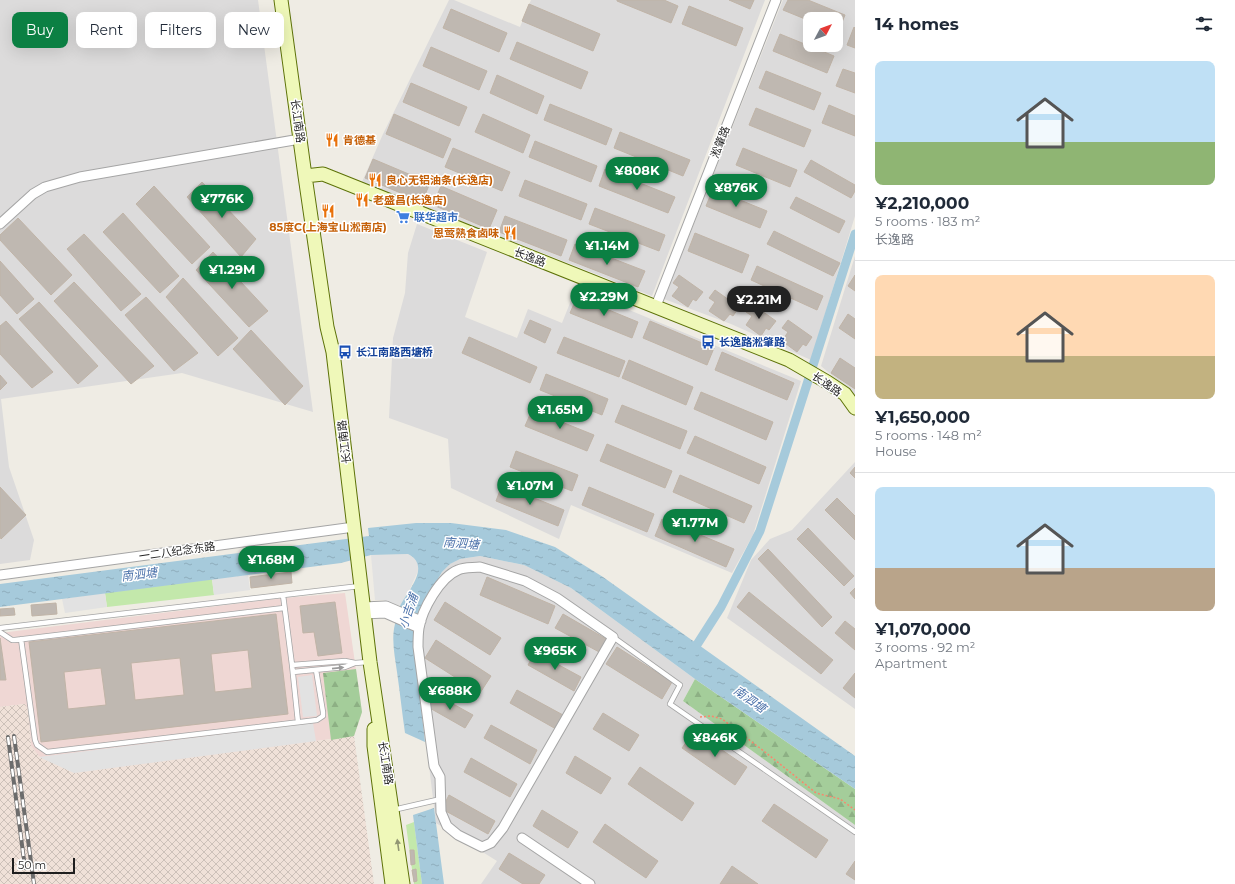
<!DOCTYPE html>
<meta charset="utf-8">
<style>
body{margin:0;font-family:Montserrat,"Noto Sans SC",sans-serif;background:#f6f6f7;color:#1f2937;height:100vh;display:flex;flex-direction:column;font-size:15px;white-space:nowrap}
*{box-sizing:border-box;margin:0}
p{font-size:13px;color:#747a83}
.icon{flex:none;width:22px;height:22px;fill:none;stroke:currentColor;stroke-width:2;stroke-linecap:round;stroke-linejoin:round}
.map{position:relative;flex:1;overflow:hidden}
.panel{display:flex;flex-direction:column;background:#fff;width:380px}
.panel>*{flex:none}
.hud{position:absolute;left:12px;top:12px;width:380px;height:36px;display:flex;gap:8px}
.needle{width:26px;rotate:49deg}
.controls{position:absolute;left:803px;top:12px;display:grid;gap:8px}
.controls a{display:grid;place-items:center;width:40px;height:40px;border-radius:8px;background:#fff;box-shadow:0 4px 16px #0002;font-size:20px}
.scale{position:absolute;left:12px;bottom:10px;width:63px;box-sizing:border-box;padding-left:4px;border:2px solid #1e1e1e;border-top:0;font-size:11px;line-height:14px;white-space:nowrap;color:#1e1e1e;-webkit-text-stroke:3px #fff;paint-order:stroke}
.price{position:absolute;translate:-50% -34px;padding:0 9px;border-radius:14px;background:#0b8043;color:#fff;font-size:13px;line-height:26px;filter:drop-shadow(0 1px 2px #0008)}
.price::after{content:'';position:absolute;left:50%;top:24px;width:12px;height:9px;margin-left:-6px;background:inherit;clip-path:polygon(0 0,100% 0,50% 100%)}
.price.on{background:#222;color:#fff}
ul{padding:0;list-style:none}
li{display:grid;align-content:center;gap:8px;height:212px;padding:0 20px}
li+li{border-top:1px solid #e0e1e3}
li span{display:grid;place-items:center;height:124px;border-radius:8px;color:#555}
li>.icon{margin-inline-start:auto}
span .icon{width:72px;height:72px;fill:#fffc;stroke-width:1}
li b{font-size:17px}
h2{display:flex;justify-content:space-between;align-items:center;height:48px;padding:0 20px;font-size:17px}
.pill{padding:0 14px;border-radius:8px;background:#fff;box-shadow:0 4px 16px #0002;font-size:14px;line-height:36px}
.pill.on{background:#0b8043;color:#fff}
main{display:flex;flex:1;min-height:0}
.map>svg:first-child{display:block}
</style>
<main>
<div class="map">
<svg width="855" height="884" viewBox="0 0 855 884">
<defs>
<pattern id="military-cross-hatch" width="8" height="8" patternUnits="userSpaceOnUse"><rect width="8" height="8" fill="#f0e1d8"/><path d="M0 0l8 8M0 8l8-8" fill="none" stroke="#cdc1b9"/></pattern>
<pattern id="forest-firs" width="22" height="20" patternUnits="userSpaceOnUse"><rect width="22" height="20" fill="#a4cd9a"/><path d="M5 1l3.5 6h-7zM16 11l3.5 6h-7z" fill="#8db084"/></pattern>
<pattern id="water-ripples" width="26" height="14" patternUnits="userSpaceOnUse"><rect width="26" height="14" fill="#a6cadb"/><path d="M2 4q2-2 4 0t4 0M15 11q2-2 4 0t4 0" fill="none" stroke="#8eadbc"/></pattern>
</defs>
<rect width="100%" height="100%" fill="#efece4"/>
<path fill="#dcdbdb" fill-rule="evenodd" d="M0,0H258L313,412L182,373L1,399L9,467L34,540L30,560L0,564Z
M449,0H454L520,27L531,0H765L652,296L362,182L383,134Z
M783,0H855V216L811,360L731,324L664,299ZM810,19H836V45H810Z
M417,224L487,252L465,317L517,338L528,309L562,323L576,288L801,381L753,535L732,573L571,505L559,539L451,488L448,439L389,418L393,338L405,293L408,253Z
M855,256V395L821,366Z
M855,462V709L727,618L751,560L770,539L792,530Z
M480,556L524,565L571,588L695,679L683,701L855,825V884H481L497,861L436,823L413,635L419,611L442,572L450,564L460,559Z"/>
<path fill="#efd7d4" d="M345,593L362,712L354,736L74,773L39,757L31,746L28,710L25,704L0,707V633L283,598Z"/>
<path fill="url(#military-cross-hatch)" d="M25,704L28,710L31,746L39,756L74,773L354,736L374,884H0V707Z"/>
<path fill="#c3e8ab" d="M212,579L214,595L107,607L105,593Z
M414,822L422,884H414L406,825Z"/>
<path fill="url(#forest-firs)" d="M356,669L362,712L354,736L331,740L323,673Z
M695,679L855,789V825L683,701Z"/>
<path fill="#e2e2e2" d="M408,554L413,557L418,563V571L408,593L400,606L383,600H375L371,555Z
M248,575L250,590L214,595L212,579Z
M105,593L107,607L65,613L62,599Z
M312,675L317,716L303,717L298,677Z
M313,723L316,741L74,773L39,757Z"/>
<path fill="url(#water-ripples)" d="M416,523H451L506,530L555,547L603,577L855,756V789L695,679L571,588L524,565L480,556L460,559L450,564L442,572L419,611L413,635L425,742L405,733C402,713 400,692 397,672C395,657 391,639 395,624C396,618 397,611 400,606C407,592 432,566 408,554L371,555L341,563L0,607V584L369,536L368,528Z
M434,808L444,884H422L413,815Z"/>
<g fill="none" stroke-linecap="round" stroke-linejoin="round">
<path stroke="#a6cadb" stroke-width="9" d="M691,654L721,607L760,531L855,234"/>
</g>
<path fill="#bfb8b1" stroke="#c0b4a7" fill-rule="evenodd" d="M617,0H664L678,6L671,23L617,1Z
M729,0H754L750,9Z
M788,0H808L845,15L838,32L836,31V19H810V21L783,10Z
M529,4L600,34L593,51L522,21Z
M689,6L743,28L736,46L682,24Z
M451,9L507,33L499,52L443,28Z
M854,27L855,28V48L847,45Z
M780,34L834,56L827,73L773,51Z
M517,42L588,72L581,89L510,59Z
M431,47L487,71L479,90L423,66Z
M843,69L855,73V93L836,86Z
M766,71L821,93L814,110L759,88Z
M497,75L544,96L537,114L490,93Z
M411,83L467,107L459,126L403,102Z
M550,104L612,129L606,145L544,120Z
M829,105L855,116V136L822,123Z
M756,108L811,130L804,147L749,125Z
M394,114L451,139L443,158L386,134Z
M483,114L530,135L523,153L475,132Z
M620,132L690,160L683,176L614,148Z
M535,141L597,166L591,182L529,157Z
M453,148L510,172L502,191L445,167Z
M743,148L797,170L790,187L736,165Z
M373,159L430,183L422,202L365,178Z
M811,160L855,185V191L851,198L804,172Z
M605,169L675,197L668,213L599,186Z
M525,180L587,204L581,220L519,196Z
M202,182L256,239L241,257L187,197Z
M154,186L210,247L192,264L136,204Z
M441,186L497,210L489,229L433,205Z
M713,189L767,211L760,228L706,206Z
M796,197L845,221L839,233L790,208Z
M595,208L665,235L659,251L589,224Z
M123,213L179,276L160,293L103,232Z
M505,216L567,240L561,256L499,232Z
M18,218L72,275L51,295L0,240V235Z
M774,231L840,263L833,276L767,244Z
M695,233L749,255L742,273L688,251Z
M84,234L141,294L121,311L67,249Z
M575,244L645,271L638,287L569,260Z
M213,252L268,311L249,327L196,270Z
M0,261L34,299L17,314L0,295Z
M757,266L823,296L817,310L751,280Z
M679,275L703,292L696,301L693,299L688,307L672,296L679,287L673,283Z
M855,275V291L848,286Z
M183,278L238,338L218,356L166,297Z
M74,282L154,366L131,384L54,301Z
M715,290L739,307L733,316L730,314L724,321L709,311L715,302L709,298Z
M146,297L198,353L174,371L125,315Z
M577,297L638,322L632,338L570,313Z
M39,302L98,366L78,384L19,319Z
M752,304L776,321L769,330L766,328L761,336L746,325L752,316L746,312Z
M848,314L855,319V339L839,328Z
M530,320L551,329L545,343L524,333Z
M788,320L812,337L806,346L803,344L797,352L782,341L788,332L782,328Z
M6,321L53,372L32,388L0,354V326Z
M650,321L714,348L707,365L643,338Z
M251,330L303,386L285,405L233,349Z
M469,337L537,367L530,383L462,353Z
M564,337L625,361L619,377L557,353Z
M722,352L794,383L787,400L715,370Z
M840,358L855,368V389L831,373Z
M629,360L693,387L686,405L622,378Z
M546,374L608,399L602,415L540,390Z
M0,375L7,383L0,390Z
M701,392L773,422L766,440L694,409Z
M622,405L687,431L680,449L615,422Z
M532,410L594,435L587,451L525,426Z
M695,436L766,467L759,484L687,453Z
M607,444L672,471L665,488L600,461Z
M516,451L578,475L572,491L510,467Z
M855,467V478L850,473Z
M680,475L752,506L744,523L673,492Z
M502,485L564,510L558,526L496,501Z
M0,487L26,515L1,539L0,537Z
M589,487L654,514L647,532L582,505Z
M837,498L855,516V540L825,510Z
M662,519L734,549L726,567L655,536Z
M808,528L854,576L844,586L797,539Z
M768,549L832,617L822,627L758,559Z
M291,572L292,583L251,588L250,577Z
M487,577L555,606L548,624L480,595Z
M855,588V599L850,593Z
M749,592L833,660L821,674L737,607Z
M335,602L342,653L318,656L314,632L303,633L300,606Z
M445,602L501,638L490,655L434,620Z
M56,603L57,614L32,616L31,605Z
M14,608L15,615L0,616V609Z
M276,614L288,714L41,742L29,642ZM248,650L252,688L215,692L211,654ZM180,658L184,695L135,700L131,663ZM101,668L106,705L68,709L64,672Z
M563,614L608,640L601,653L555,628Z
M845,621L855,629V650L835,633Z
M0,638L6,680H0Z
M436,640L491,676L480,693L425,658Z
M617,647L672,682L662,699L606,664Z
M535,652L581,677L574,691L528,665Z
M855,673V698L843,688Z
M517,690L563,715L556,729L510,703Z
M435,694L473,715L465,728L428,707Z
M603,713L639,735L629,751L593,729Z
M491,725L537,750L530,764L484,738Z
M694,731L747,767L735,785L682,748Z
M575,756L611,778L601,794L566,773Z
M471,758L517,784L510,797L464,772Z
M640,767L694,803L682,821L628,784Z
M449,795L495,821L488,834L442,809Z
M774,804L828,840L816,858L762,821Z
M542,810L578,832L568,848L533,826Z
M605,824L658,861L646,878L593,842Z
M410,850H414L415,864L411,865Z
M509,853L545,875L539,884H523L499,869Z
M855,861V880L846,874Z
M732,866L758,884H720Z
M416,869L417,881L414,882L412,870Z"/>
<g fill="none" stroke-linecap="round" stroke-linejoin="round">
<g stroke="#a5a5a5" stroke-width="6">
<path id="lane" d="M283,595L292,665L298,722
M0,628L360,586
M0,632L12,640H15L284,608
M613,637L680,685L670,704L855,832
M21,639L35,740L37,745L47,752L317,720L323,716V712L316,670
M292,665L345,661L355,663L368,662
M293,672L345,667L355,663
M393,810L441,799"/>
</g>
<g stroke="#a5a5a5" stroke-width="11">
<path id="street" d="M0,224L33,194L45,187L80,177L300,139
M656,306L776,0
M480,567L525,581L557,598L613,637L503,828L491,843L482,847L458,835L447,826L441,812L440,777L434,766L418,647C418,641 418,634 419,628C422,610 440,577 458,570C464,567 473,568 480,567Z
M0,575L354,527
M363,607L386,606L421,621
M364,614L385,613L419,628
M522,838L590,884"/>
</g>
<g stroke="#5d7208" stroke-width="15">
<path id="secondary" d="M281,0L305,176L327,327L333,352L370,662L403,884
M305,176L323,174L789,360L827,382L845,394L855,408
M374,729V746L392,884"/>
</g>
<path stroke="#f6896e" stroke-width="1.5" stroke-dasharray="2 2" stroke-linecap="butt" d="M700,717L711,716L722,719L765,752L816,793L840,799L855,810"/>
<use href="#lane" stroke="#fff" stroke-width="4.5"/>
<use href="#street" stroke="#fff" stroke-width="9"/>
<use href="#secondary" stroke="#eff8b9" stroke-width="13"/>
<g stroke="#6c6c6c" stroke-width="4">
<path id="rail" d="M14,736L34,884
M8,737L25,868"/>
</g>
<use href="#rail" stroke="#fff" stroke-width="2.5" stroke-dasharray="8" stroke-linecap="butt"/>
</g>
<defs><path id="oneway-solid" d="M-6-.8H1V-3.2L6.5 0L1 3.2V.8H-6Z"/></defs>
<use fill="#9a9a9a" href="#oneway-solid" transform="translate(338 668) rotate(-6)"/>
<use fill="#919673" href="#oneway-solid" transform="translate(398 845) rotate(-98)"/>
<defs>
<g id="restaurant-bare" transform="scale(1.08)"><path d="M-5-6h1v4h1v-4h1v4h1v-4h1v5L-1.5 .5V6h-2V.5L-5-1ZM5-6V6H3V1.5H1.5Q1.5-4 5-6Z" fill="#e8710a" stroke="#fff" stroke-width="2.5" paint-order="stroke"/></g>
<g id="supermarket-bare" transform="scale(1.08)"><path d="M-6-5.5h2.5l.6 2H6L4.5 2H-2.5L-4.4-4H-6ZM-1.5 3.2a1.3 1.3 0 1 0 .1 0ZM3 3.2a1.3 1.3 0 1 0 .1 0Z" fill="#3f7fe0" stroke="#fff" stroke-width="2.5" paint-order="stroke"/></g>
<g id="bus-bare" transform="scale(1.08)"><path d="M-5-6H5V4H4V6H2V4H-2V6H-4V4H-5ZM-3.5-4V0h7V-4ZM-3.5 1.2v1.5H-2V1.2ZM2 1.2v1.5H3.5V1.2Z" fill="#1a4fb4" stroke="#fff" stroke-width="2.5" paint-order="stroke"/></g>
</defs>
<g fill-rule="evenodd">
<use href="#restaurant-bare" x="332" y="140"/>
<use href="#restaurant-bare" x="375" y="180"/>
<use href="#restaurant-bare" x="362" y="200"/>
<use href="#restaurant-bare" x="328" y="211"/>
<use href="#supermarket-bare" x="403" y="217"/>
<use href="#restaurant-bare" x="510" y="233"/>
<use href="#bus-bare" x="708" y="342"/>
<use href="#bus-bare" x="345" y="352"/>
</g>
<g text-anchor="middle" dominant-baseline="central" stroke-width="3" stroke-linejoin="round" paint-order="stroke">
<g font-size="11" fill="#1e1e1e" stroke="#fff">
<text transform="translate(298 121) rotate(82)">长江南路</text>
<text transform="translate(720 142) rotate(-69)">淞肇路</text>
<text transform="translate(530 257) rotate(21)">长逸路</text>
<text transform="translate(827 384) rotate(34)">长逸路</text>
<text transform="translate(344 442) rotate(-97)">长江南路</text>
<text transform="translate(177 551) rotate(-8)">一二八纪念东路</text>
<text transform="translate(386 763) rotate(81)">长江南路</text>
</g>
<g font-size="11" font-weight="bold" fill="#c56008" stroke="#fff" text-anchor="start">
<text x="343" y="140">肯德基</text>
<text x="386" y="180">良心无铝油条(长逸店)</text>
<text x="373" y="200">老盛昌(长逸店)</text>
<text x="328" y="227" text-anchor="middle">85度C(上海宝山淞南店)</text>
<text x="499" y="233" text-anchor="end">恩莺熟食卤味</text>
</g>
<g font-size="11" font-weight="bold" fill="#366cbe" stroke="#fff" text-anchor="start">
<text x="414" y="217">联华超市</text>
</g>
<g font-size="11" font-weight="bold" fill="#164399" stroke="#fff" text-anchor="start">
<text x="719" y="342">长逸路淞肇路</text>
<text x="356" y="352">长江南路西塘桥</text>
</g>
<g font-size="12" font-style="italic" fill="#4d73ab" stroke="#fff">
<text transform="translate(461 543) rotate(4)">南泗塘</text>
<text transform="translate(139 574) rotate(-7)">南泗塘</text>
<text transform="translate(408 611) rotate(-71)">小吉浦</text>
<text transform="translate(750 699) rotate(35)">南泗塘</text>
</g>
</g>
</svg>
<div class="controls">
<a><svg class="needle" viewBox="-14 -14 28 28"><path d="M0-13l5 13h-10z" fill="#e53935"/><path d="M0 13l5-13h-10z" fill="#747a83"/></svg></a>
</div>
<div class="scale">50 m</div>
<b class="price" style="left:637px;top:191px">¥808K</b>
<b class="price" style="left:736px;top:208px">¥876K</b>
<b class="price" style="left:222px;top:219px">¥776K</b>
<b class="price" style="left:607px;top:266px">¥1.14M</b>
<b class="price" style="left:232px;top:290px">¥1.29M</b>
<b class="price" style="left:604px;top:317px">¥2.29M</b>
<b class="price on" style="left:759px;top:320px">¥2.21M</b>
<b class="price" style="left:560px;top:430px">¥1.65M</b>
<b class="price" style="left:530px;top:506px">¥1.07M</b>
<b class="price" style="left:695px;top:543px">¥1.77M</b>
<b class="price" style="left:271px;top:580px">¥1.68M</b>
<b class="price" style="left:555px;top:671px">¥965K</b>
<b class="price" style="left:450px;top:711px">¥688K</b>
<b class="price" style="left:715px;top:758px">¥846K</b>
<div class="hud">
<a class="pill on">Buy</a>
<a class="pill">Rent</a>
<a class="pill">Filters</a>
<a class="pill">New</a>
</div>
</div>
<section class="panel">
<h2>14 homes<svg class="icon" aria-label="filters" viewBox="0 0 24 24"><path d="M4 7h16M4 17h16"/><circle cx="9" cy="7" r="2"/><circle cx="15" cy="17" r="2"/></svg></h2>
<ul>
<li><span style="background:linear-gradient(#bfe0f5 65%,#8fb573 0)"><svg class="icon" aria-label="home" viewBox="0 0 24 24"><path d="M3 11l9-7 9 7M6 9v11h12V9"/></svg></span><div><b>¥2,210,000</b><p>5 rooms · 183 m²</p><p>长逸路</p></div></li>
<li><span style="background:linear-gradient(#ffd9b3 65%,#c2b280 0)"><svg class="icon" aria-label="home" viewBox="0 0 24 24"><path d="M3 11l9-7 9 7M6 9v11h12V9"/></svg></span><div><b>¥1,650,000</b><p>5 rooms · 148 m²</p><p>House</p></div></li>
<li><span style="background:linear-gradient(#bfe0f5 65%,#b9a48a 0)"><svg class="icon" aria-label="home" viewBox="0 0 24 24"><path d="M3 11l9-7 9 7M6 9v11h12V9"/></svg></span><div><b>¥1,070,000</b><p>3 rooms · 92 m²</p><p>Apartment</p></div></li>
</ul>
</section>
</main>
